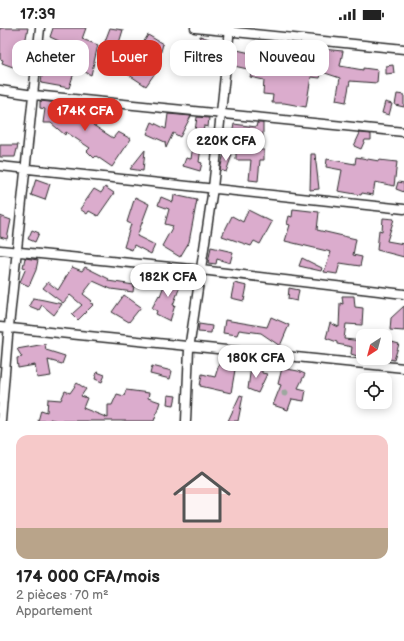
<!DOCTYPE html>
<html lang="fr">
<meta charset="utf-8">
<style>
body{margin:0;font-family:"Balsamiq Sans",sans-serif;background:#f6f6f6;color:#222;height:100vh;display:flex;flex-direction:column;font-size:15px;white-space:nowrap}
*{box-sizing:border-box;margin:0}
p{font-size:13px;color:#767676}
.icon{flex:none;width:22px;height:22px;fill:none;stroke:currentColor;stroke-width:2;stroke-linecap:round;stroke-linejoin:round}
.map{position:relative;height:393px;overflow:hidden}
.details{display:flex;flex-direction:column;background:#fff;flex:1}
.details>*{flex:none}
.banner{position:absolute;left:12px;top:12px;width:380px;height:36px;display:flex;gap:8px}
.needle{width:26px;rotate:216deg}
.tools{position:absolute;left:356px;top:301px;display:grid;gap:8px}
.tools a{display:grid;place-items:center;width:36px;height:36px;border-radius:8px;background:#fff;box-shadow:0 2px 10px #0003;font-size:20px}
.price{position:absolute;translate:-50% -34px;padding:0 9px;border-radius:14px;background:#fff;color:#222;font-size:13px;line-height:26px;filter:drop-shadow(0 1px 2px #0008)}
.price::after{content:'';position:absolute;left:50%;top:24px;width:12px;height:9px;margin-left:-6px;background:inherit;clip-path:polygon(0 0,100% 0,50% 100%)}
.price.on{background:#d93025;color:#fff}
ul{padding:0;list-style:none}
li{display:grid;align-content:center;gap:8px;height:212px;padding:0 16px}
li span{display:grid;place-items:center;height:124px;border-radius:12px;color:#555}
li>.icon{margin-inline-start:auto}
span .icon{width:72px;height:72px;fill:#fffc;stroke-width:1}
li b{font-size:17px}
.pill{padding:0 14px;border-radius:12px;background:#fff;box-shadow:0 2px 10px #0003;font-size:14px;line-height:36px}
.pill.on{background:#d93025;color:#fff}
.status{display:flex;justify-content:space-between;align-items:center;height:28px;padding:0 20px;background:#fff;direction:ltr}
.status svg{height:11px;fill:currentColor}
.map>svg:first-child{display:block}
</style>
<div class="status"><b>17:39</b><svg viewBox="0 0 49 12"><path d="M0 12V9h3v3zM5 12V6h3v6zM10 12V3h3v9zM15 12V0h3v12zM26 1h20v11H26zM47 4h2v5h-2z"/></svg></div>
<div class="map">
<svg width="404" height="393" viewBox="0 0 404 393">
<rect width="100%" height="100%" fill="#fff"/>
<filter id="ink" filterUnits="userSpaceOnUse"><feTurbulence type="fractalNoise" baseFrequency=".025" numOctaves="2"/><feDisplacementMap in="SourceGraphic" scale="8" xChannelSelector="R" yChannelSelector="G"/><feConvolveMatrix kernelMatrix="1 2 1 2 8 2 1 2 1" color-interpolation-filters="sRGB"/></filter>
<g filter="url(#ink)">
<path fill="#dbaccd" stroke="#2b2b2b" d="M0,0H28L24,20L19,19L13,39L2,35L3,32L0,31Z
M53,0H86L82,11L98,17L91,47L81,42L80,45L75,42L69,60L41,55L43,39L50,41L53,26H56L59,13L50,9Z
M110,0L123,2L119,15L138,23L148,7L163,16L160,27L150,21L141,36L155,45L146,58L123,43L131,30L102,21Z
M200,8L209,11L206,22L198,20Z
M274,14L289,18L343,23L340,38L363,42V40L378,42L377,55L350,53L346,74L336,72L340,50L322,44L320,50L311,49L306,79L284,75H272L273,67L263,66L264,52L250,49L252,42L234,38L237,22L255,26L256,15L274,16Z
M393,37L394,45L386,46V38Z
M397,66L404,67V79L395,77Z
M40,73L68,76L74,94L80,82L96,90L93,97L113,110L118,104L131,111L112,139L96,128L94,130L87,123L90,120L66,104L65,107L51,95H43L45,81L40,80Z
M385,74L392,76L389,87L382,85Z
M168,86L191,88L180,109L173,105L166,120L165,114L147,106L152,94L166,101Z
M197,89L209,90L208,99L204,98L199,134L202,135L200,143L183,138L186,130L191,131Z
M257,95H263V112L232,107L234,96L256,99Z
M360,105L371,106V112H365L361,121L354,118Z
M0,117H18L15,129H0Z
M145,122L143,143L130,141Z
M236,122H264V132H260L258,153L249,152L251,132H236Z
M224,125L232,127L226,144L220,142Z
M311,126H315L319,161L310,162Z
M356,129L379,133V132L397,134L394,158L375,154L373,167L362,165L361,167L338,163L342,142L326,139L327,131L355,136Z
M36,151L50,156L45,172L31,167Z
M398,154L404,155V164L396,161Z
M105,159L114,165L98,188L89,183L87,186L80,181L94,161L101,165Z
M174,167L197,172L189,214L180,229L162,218L173,198L165,196L169,181L158,177L161,169L173,174Z
M135,169L149,176L137,208L155,217L151,226L134,217L132,222L124,219L131,196L127,194Z
M293,181L319,184L317,202L356,211L353,227L362,229L360,238L340,235L337,246L324,244L331,224L285,213L290,197L287,196L289,188L292,189Z
M248,182L272,194L260,216L254,213L251,218L222,208L232,188L243,194Z
M0,188L11,192L7,211L0,209Z
M383,190L394,191L387,213L404,216V229L377,222L379,202L382,203Z
M32,202L39,205L35,214L28,211Z
M211,219L233,224L230,235L217,231L216,236L208,235Z
M25,230L38,232L36,242L29,258L20,254L26,240L23,239Z
M302,230L322,240L321,243L299,238Z
M72,239L82,243L85,239L109,251L108,253L134,257L133,264L111,261L93,253L83,266L92,273L90,275L94,276L78,292L72,286L82,277L70,267L63,275L43,260L48,254L58,262Z
M139,241L146,244L143,252L136,249Z
M168,247L182,253L173,277H175L170,293L156,286L157,283L152,280L159,267L160,268Z
M234,255L247,258L244,273L231,270Z
M289,260L299,262L297,273L288,271Z
M124,267L141,279L129,294L112,284Z
M342,268H354L355,279L363,280L362,297L346,296L344,311L363,313V330L351,326L352,319L337,316V314L326,310L330,295L339,299L340,275L343,276Z
M33,270L44,272L62,276L54,287L42,277L39,282L29,278Z
M404,278V303L390,302L391,290Z
M271,289L289,297L280,318L261,305L239,302L237,307L223,305L225,292L267,299Z
M199,296L212,298L211,305L198,304Z
M385,312L399,316L394,332L385,330Z
M45,316L46,322L65,328L62,336L48,332L51,348L37,350L35,337L18,340L17,330L22,329L17,321Z
M220,333L236,336L231,365L200,358L202,346L215,349Z
M152,338L172,343L170,351L150,346Z
M251,338L262,340V345L267,346L258,365L248,361Z
M282,340L298,343L305,346L298,360L306,362L304,373L292,371L288,382L273,377L281,357L278,356Z
M97,344L105,347L102,354L95,351Z
M77,355L86,361L81,368L87,370L83,380L108,390V377H112L117,366L124,368L126,362L149,365L148,370L160,374L154,393H58L50,391V393H38L41,382L47,384L48,371L61,372L65,363L70,365Z
M168,367L176,368L174,377L167,376Z
M240,367L243,368L238,393H228Z"/>
<g fill="none" stroke-linecap="round" stroke-linejoin="round">
<g stroke="#2b2b2b" stroke-width="11">
<path id="minor" d="M195,0L404,21
M0,62L34,67L404,104
M0,138L404,181
M0,222L201,242L404,266
M0,299L404,340
M1,393L8,308L40,0
M186,393L189,321L213,160L230,0"/>
</g>
<use href="#minor" stroke="#fff" stroke-width="8"/>
</g>
<circle fill="#9da89f" cx="285" cy="365" r="3.5"/>
</g>
</svg>
<div class="tools">
<a><svg class="needle" viewBox="-14 -14 28 28"><path d="M0-13l5 13h-10z" fill="#e53935"/><path d="M0 13l5-13h-10z" fill="#767676"/></svg></a>
<a><svg class="icon" aria-label="locate" viewBox="0 0 24 24"><circle cx="12" cy="12" r="6"/><path d="M12 2v4M12 18v4M2 12h4M18 12h4"/></svg></a>
</div>
<b class="price on" style="left:85px;top:104px">174K CFA</b>
<b class="price" style="left:226px;top:134px">220K CFA</b>
<b class="price" style="left:168px;top:270px">182K CFA</b>
<b class="price" style="left:256px;top:351px">180K CFA</b>
<div class="banner">
<a class="pill">Acheter</a>
<a class="pill on">Louer</a>
<a class="pill">Filtres</a>
<a class="pill">Nouveau</a>
</div>
</div>
<section class="details">
<ul>
<li><span style="background:linear-gradient(#f6c9c9 75%,#b9a48a 0)"><svg class="icon" aria-label="home" viewBox="0 0 24 24"><path d="M3 11l9-7 9 7M6 9v11h12V9"/></svg></span><div><b>174 000 CFA/mois</b><p>2 pièces · 70 m²</p><p>Appartement</p></div></li>
</ul>
</section>
